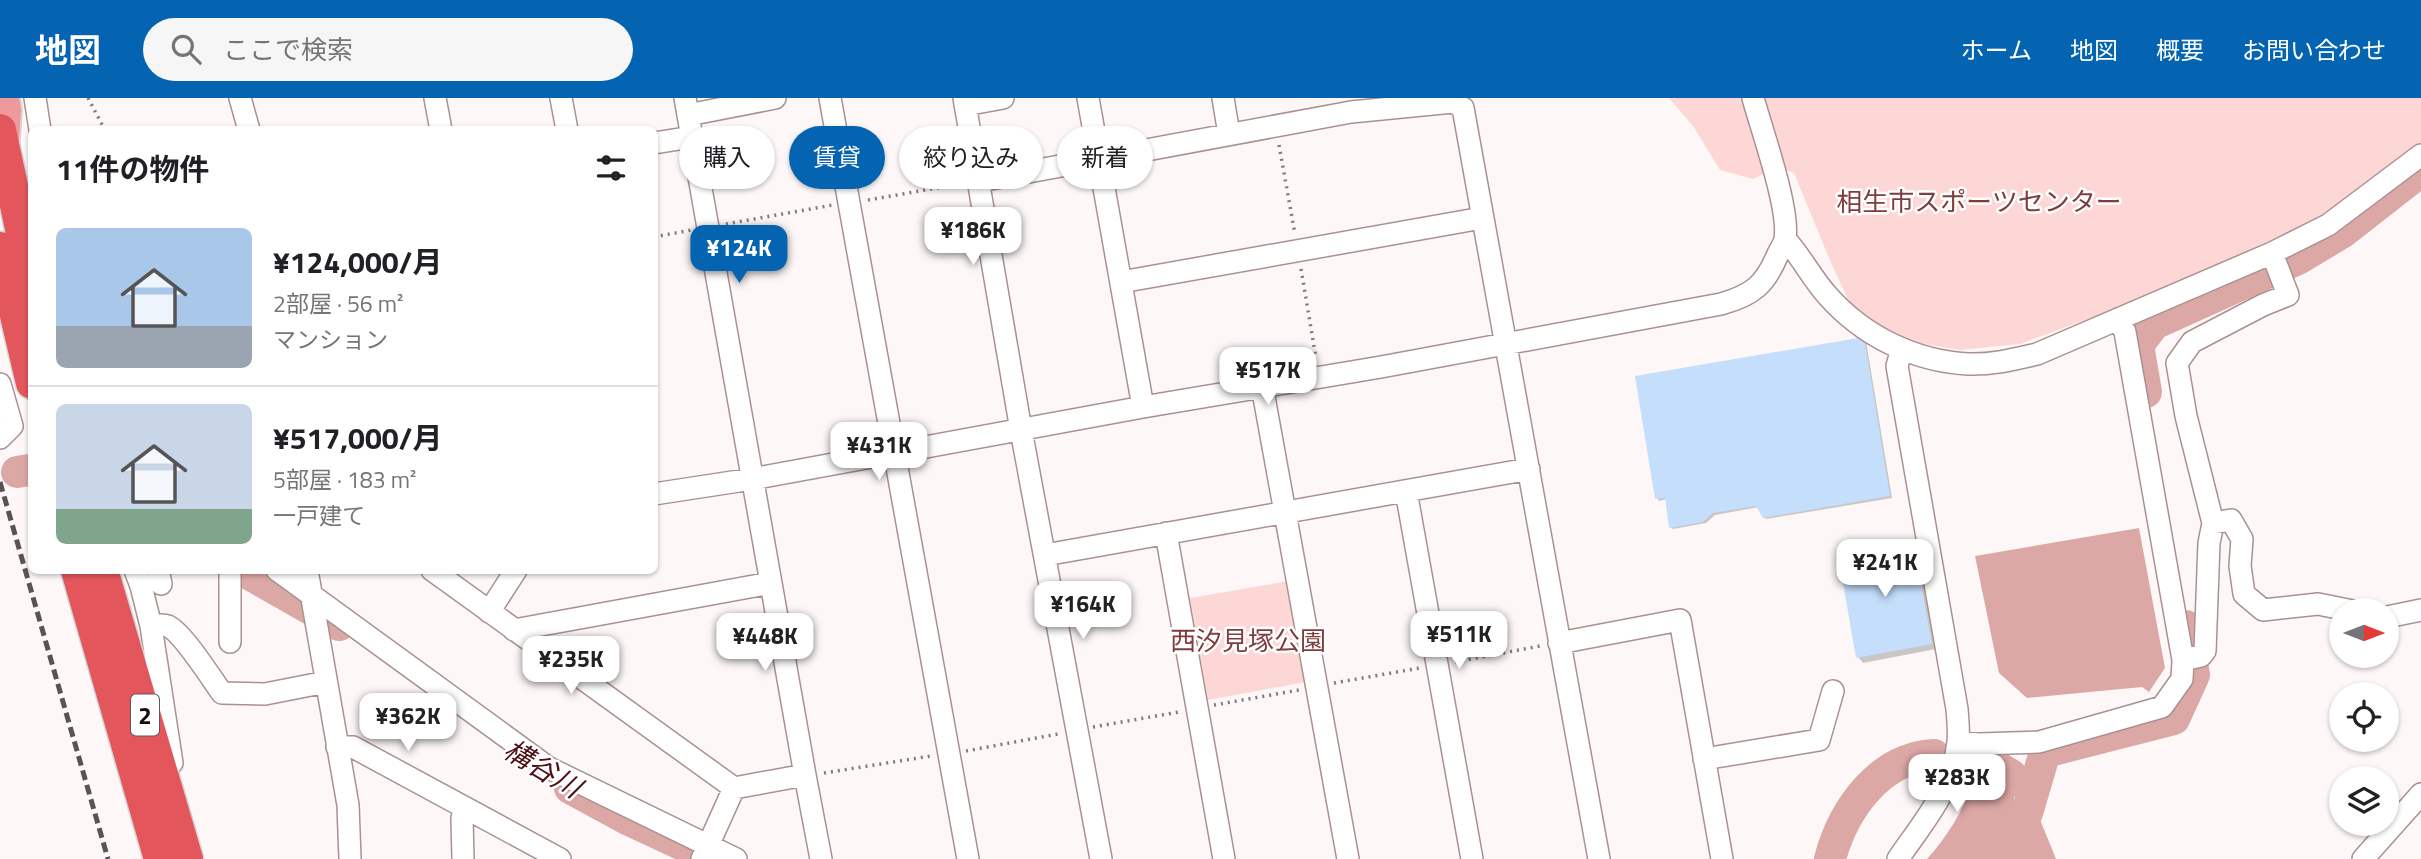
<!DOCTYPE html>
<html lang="ja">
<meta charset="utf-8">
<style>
body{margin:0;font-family:"Titillium Web","Noto Sans JP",sans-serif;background:#f6f6f6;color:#202124;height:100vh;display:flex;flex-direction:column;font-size:26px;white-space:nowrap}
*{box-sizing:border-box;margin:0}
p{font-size:23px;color:#757577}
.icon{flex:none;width:38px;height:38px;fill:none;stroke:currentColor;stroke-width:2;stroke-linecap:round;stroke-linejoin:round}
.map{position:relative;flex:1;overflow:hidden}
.details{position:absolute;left:28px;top:28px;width:630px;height:448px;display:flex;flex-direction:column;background:#fff;border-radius:10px;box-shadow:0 2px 5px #0004}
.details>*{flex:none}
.top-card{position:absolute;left:679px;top:28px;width:665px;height:63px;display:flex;gap:14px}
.needle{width:46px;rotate:90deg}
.buttons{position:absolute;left:2329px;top:500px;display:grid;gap:14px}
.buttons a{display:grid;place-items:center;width:70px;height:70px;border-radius:50%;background:#fff;box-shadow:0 2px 5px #0004;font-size:35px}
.price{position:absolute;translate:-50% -60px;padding:0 16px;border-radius:14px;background:#fff;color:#222;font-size:23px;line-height:46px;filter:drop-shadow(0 2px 4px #0008)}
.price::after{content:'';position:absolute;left:50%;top:42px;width:21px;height:16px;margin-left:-10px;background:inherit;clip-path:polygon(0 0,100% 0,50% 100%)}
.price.selected{background:#0564b1;color:#fff}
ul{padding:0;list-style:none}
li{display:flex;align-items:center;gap:21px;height:175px;padding:0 28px}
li+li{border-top:2px solid #e0e0e0}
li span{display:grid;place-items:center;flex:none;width:196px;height:140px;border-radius:10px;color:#555}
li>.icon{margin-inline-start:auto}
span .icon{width:84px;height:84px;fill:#fffc;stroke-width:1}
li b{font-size:30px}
h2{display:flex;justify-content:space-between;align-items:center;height:84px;padding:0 28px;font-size:30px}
.chip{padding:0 24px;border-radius:32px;background:#fff;box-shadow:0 2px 5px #0004;font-size:24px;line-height:63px}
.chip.selected{background:#0564b1;color:#fff}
header{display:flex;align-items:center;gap:42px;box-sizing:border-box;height:98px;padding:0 35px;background:#0564b1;color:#fff}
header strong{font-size:33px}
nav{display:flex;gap:38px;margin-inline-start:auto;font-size:24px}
.search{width:490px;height:63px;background:#f6f6f6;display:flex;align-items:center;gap:18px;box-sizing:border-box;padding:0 24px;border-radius:38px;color:#757577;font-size:26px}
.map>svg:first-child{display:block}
</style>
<header>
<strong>地図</strong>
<div class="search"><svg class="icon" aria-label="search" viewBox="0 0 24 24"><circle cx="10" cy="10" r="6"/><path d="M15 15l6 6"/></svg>ここで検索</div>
<nav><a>ホーム</a><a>地図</a><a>概要</a><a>お問い合わせ</a></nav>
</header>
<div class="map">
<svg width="2421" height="761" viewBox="0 0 2421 761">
<rect width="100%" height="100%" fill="#fdf8f7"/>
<path fill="#fdd7d5" d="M1669,0H2421V45L2333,112L2167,192L2020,246L1960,252L1899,242L1856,218L1831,165L1794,75L1778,69L1753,81L1720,72L1693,28Z
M1289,483L1306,584L1208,602L1190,500Z"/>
<path fill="#dca8a6" d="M2139,430L2165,570L2149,594L2142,589L2027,600L1999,575L1975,458Z
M1974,686L2014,697L2015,709L2039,719L2056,761H1927C1948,738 1961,714 1974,686Z"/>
<path fill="#0003" d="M1863,241L1866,243L1892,400L1766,421L1759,409L1715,417L1706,425L1673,431L1671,429L1667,401L1659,403L1657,400Z
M1913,444L1918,450L1936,551L1863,565L1858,559Z"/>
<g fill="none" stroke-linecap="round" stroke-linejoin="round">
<path stroke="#dca8a6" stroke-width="32" d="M2146,294L2138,247L2154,226L2298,161L2343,134L2421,73
M17,374L29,372
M242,472L339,527
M1979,658L2011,677L1999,693
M570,690L627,721L711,760
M2027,715L2045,654L2174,621L2194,577L2186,528
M1830,761C1843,712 1879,660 1934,657"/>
</g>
<path fill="#c4defc" d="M1864,239L1890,398L1763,420L1756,408L1713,415L1703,424L1669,430L1665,400L1655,401L1635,278Z
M1913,442L1932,546L1856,560L1838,456Z"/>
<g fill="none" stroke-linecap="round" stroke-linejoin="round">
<path stroke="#dad5d4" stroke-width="21" stroke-dasharray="21 10" stroke-linecap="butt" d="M0,88L32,85"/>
<g stroke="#aa9190" stroke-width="24">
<path id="minor" d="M35,0L40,32
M240,0L249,32
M435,0L441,32
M561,0L567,32
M685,0L805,677L821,761
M830,0L968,761
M964,0L1021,332L1101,761
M1088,0L1143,309
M1223,0L1229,36
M965,7L1003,0
M688,17L775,0
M654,45L692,39
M980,83L1351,14L1453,4L1463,10L1599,761
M1785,141C1801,158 1811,179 1827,197C1863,238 1914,263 1968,266C1992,267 2015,261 2037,256L2272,155L2328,127L2421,57
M2272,155L2288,197L2263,207L2192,244L2177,265L2186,318L2213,425L2231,422L2242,441L2240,468L2244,496L2263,512L2318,506L2353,513
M1121,184L1482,120
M0,286L12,328L0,340
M1262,288L1348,761
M1406,393L1472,761
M654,396L752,381L1143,309L1381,269L1721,206C1753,197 1765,187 1778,156C1780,152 1784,146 1785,141C1790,111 1762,33 1753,0
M1166,435L1224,761
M1045,457L1529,371
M135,472L141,488L151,528L172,665
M158,472L161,486
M277,472L549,670L736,761
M307,472L348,707L350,761
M432,472L734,690L805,677
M489,514L516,472
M2387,519L2421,512
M151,528C156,527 163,526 168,528C183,535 211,580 222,595L265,596L326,584
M514,532L771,485
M230,544V472
M1559,545L1680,522L1722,761
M2183,562L2201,558L2205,553L2209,445L2213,425
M1958,644L1979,646L2039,644L2162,609L2182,581L2183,562L2125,234L2118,221
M337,649H353L560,761
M1704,661L1819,642L1833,593
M463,761L462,720L466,711
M702,761L734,690
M1898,761C1923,724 1953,691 1958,644C1959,634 1958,622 1957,611L1897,268L1902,251
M2363,761L2421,696"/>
</g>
<g stroke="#d5d4d4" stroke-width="30">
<path id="major" d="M5,54L8,12L6,0"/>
</g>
<g stroke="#d5d4d4" stroke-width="35">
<path id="highway" d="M0,32L32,182
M0,150L32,285
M77,472L160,761
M102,472L187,761"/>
</g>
<path stroke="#827a7a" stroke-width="3.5" stroke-dasharray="2 5" stroke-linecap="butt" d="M88,0L105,32
M1279,47L1295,136
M868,102L960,86
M726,126L833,107
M654,139L691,132
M1301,171L1316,260
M1455,564L1540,548
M1334,585L1420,570
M1214,607L1299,592
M1093,629L1179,614
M966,653L1058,636
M824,675L931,658"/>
<use href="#minor" stroke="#fff" stroke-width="21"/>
<use href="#major" stroke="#ee9a9d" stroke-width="26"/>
<use href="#highway" stroke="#e3565c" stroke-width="32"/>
<path stroke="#5b5353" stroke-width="5" stroke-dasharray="10 5" stroke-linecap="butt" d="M0,384L108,761"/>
</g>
<g text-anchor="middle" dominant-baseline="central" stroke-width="5" stroke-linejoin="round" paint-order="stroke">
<rect fill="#fff" stroke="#5d5656" stroke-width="2" x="131" y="596.5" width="28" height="41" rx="5"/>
<g font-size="24" font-weight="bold" fill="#170e0e">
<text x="145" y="617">2</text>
</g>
<g font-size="26" fill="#7f3d3d" stroke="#fff">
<text x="1979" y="103">相生市スポーツセンター</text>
<text x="1248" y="542">西汐見塚公園</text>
</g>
<g font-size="28" font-style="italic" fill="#4e1015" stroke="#fff">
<text transform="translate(543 670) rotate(31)">構谷川</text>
</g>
</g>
</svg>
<div class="buttons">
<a><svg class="needle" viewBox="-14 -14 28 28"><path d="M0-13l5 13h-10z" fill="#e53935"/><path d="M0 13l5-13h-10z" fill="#757577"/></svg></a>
<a><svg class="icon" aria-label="locate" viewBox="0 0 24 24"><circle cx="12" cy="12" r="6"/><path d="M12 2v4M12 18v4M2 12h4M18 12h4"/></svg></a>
<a><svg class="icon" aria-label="layers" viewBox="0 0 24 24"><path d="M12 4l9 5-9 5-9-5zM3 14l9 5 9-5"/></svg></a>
</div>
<b class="price" style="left:973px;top:169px">¥186K</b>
<b class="price selected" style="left:739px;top:187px">¥124K</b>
<b class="price" style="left:1268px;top:309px">¥517K</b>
<b class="price" style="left:879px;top:384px">¥431K</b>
<b class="price" style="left:1885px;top:501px">¥241K</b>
<b class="price" style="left:1083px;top:543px">¥164K</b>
<b class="price" style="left:1459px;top:573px">¥511K</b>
<b class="price" style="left:765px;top:575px">¥448K</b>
<b class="price" style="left:571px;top:598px">¥235K</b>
<b class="price" style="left:408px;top:655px">¥362K</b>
<b class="price" style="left:1957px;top:716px">¥283K</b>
<div class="top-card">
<a class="chip">購入</a>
<a class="chip selected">賃貸</a>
<a class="chip">絞り込み</a>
<a class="chip">新着</a>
</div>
<section class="details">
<h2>11件の物件<svg class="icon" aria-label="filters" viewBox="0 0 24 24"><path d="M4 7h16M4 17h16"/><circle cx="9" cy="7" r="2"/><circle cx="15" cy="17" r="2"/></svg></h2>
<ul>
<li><span style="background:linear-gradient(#a9c7e8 70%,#9aa5b1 0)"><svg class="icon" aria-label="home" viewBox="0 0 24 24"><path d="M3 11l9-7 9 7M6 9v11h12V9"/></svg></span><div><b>¥124,000/月</b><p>2部屋 · 56 m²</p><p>マンション</p></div></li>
<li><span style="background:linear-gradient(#c9d6e8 75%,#7fa58c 0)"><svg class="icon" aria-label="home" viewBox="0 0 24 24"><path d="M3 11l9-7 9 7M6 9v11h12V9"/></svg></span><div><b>¥517,000/月</b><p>5部屋 · 183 m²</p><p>一戸建て</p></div></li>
</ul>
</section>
</div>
